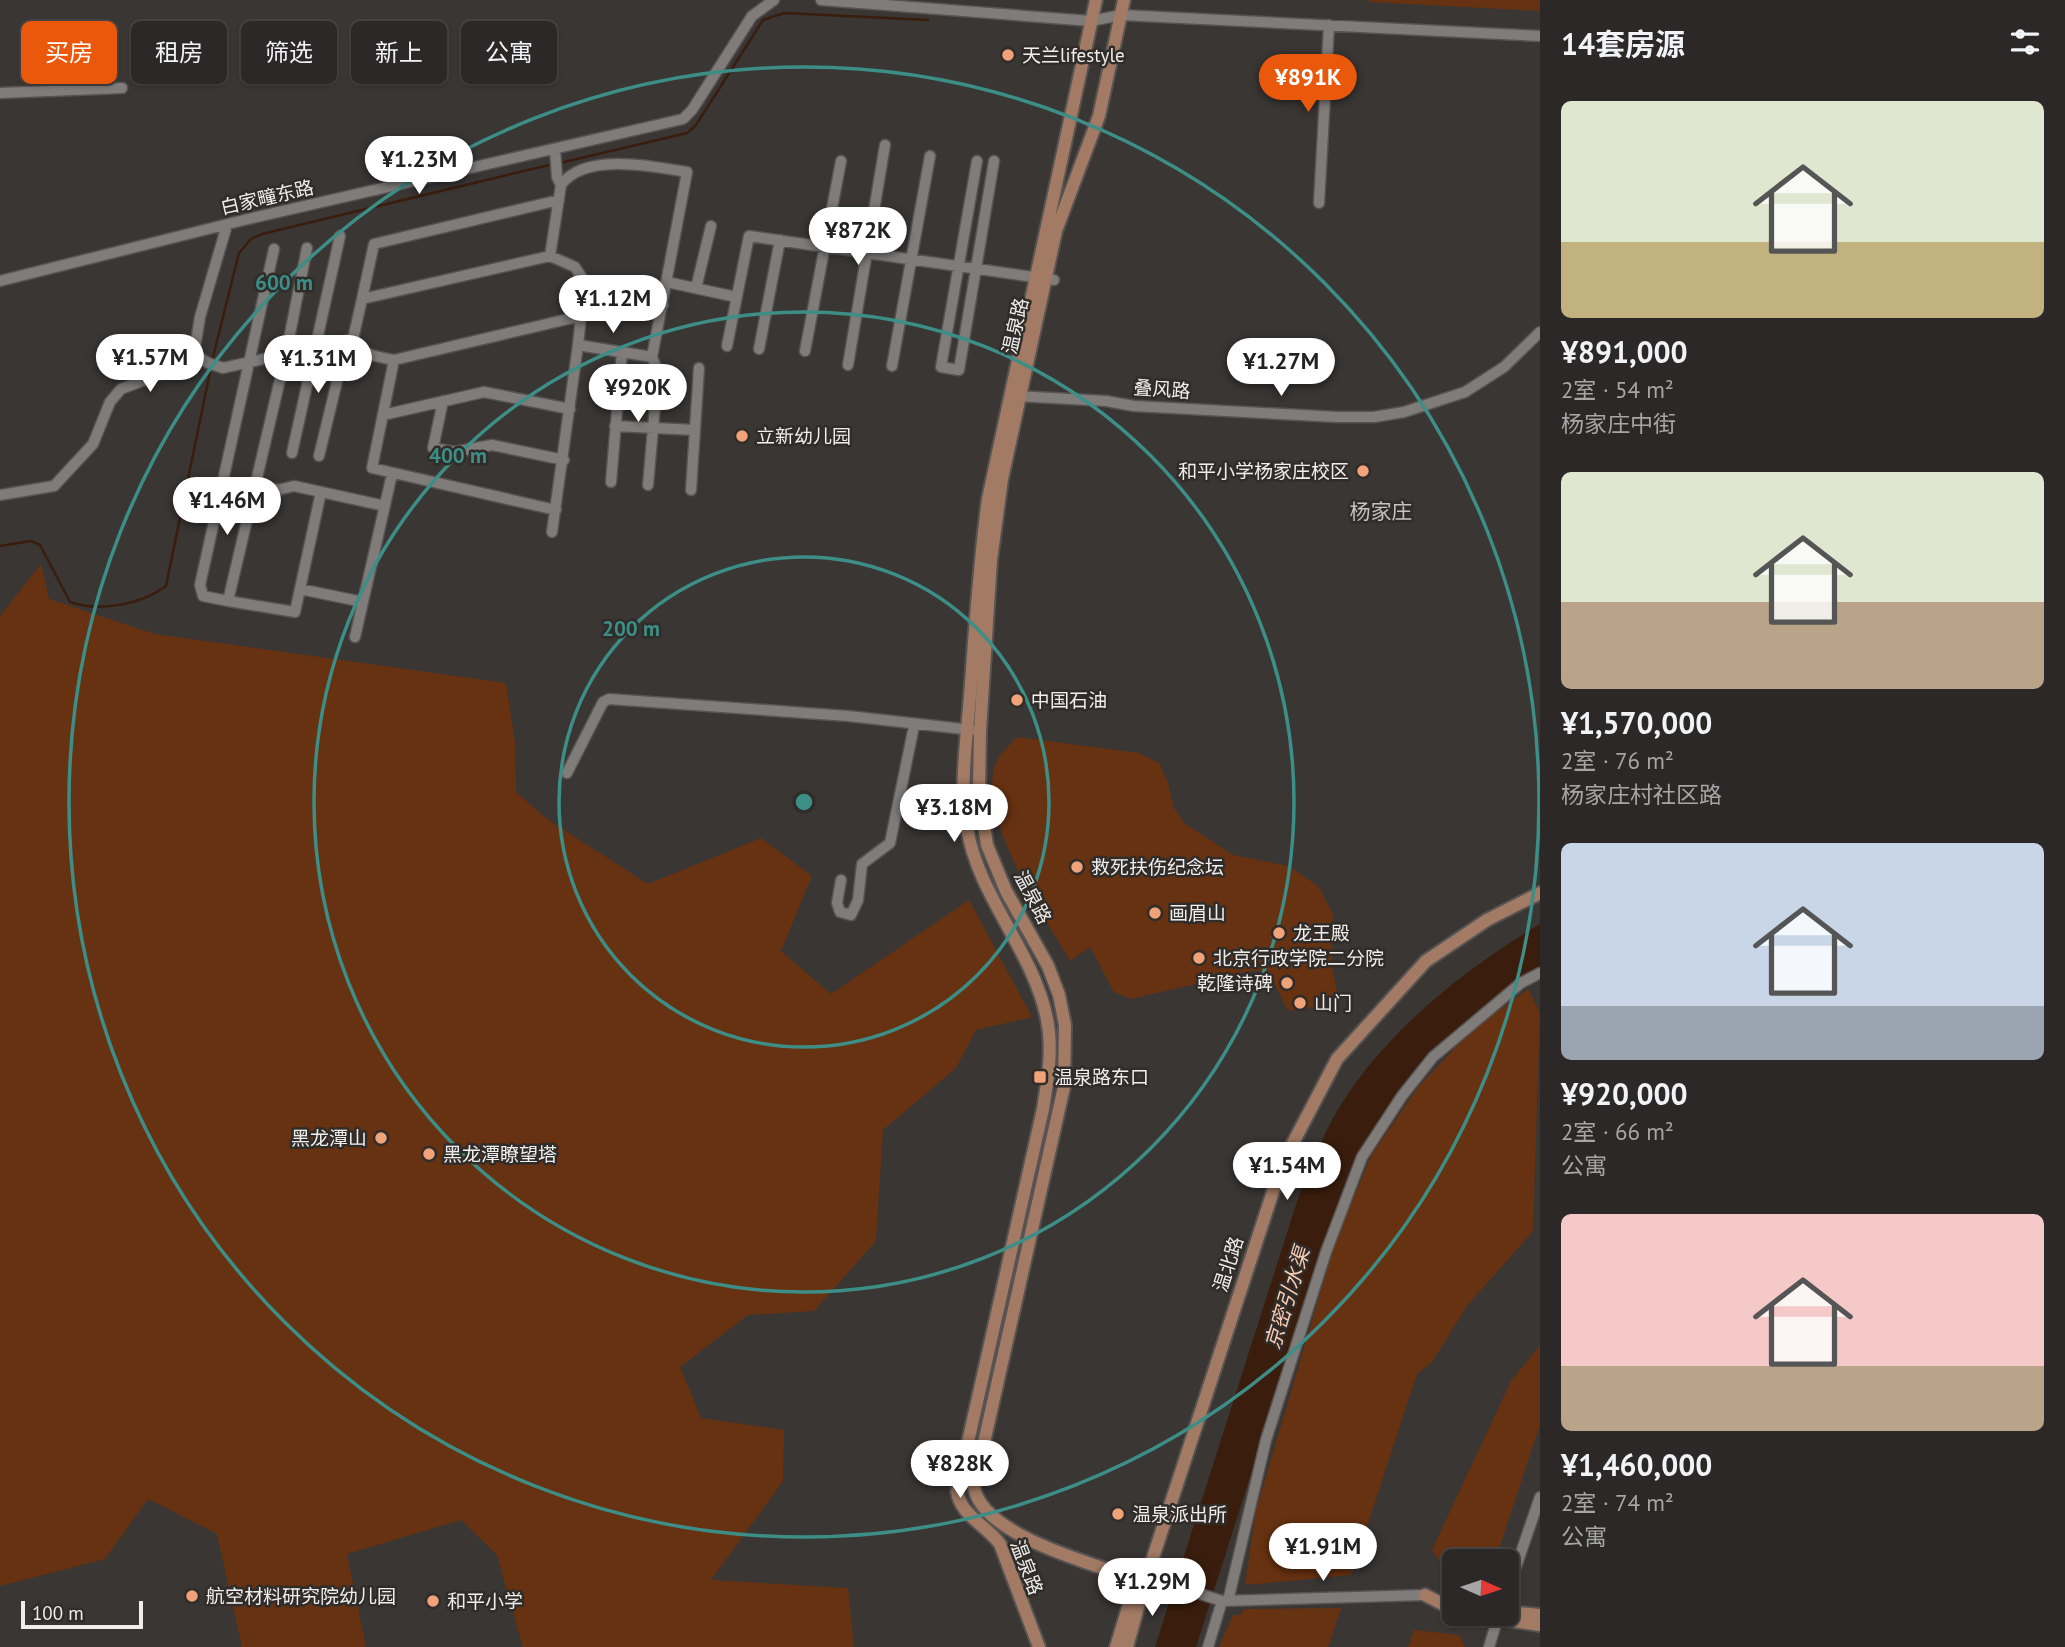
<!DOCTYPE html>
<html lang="zh">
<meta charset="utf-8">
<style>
body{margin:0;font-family:"PT Sans","Noto Sans SC",sans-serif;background:#33302f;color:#f1f3f6;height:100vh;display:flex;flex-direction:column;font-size:26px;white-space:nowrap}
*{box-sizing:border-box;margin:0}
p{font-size:23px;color:#a6a6a7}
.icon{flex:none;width:38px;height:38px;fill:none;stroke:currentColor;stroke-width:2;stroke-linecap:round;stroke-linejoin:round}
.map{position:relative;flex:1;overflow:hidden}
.side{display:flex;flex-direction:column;background:#2b2827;width:525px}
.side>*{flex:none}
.guide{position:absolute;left:21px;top:21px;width:665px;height:63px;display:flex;gap:14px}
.needle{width:46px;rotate:93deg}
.controls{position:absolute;left:1442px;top:1549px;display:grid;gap:14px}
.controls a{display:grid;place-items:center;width:77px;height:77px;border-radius:10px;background:#2b2827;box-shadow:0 2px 5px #0004,0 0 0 2px #474444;font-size:35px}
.scale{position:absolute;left:21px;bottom:18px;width:122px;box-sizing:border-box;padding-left:7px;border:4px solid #f0eeec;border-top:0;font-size:19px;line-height:24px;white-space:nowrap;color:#f0eeec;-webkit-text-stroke:5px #2f2c2a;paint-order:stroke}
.price{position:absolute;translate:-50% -60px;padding:0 16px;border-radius:24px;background:#fff;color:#222;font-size:23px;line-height:46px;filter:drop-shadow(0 2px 4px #0008)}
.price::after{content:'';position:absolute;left:50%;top:42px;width:21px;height:16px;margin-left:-10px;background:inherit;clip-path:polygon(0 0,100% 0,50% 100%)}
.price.selected{background:#ea580c;color:#fff}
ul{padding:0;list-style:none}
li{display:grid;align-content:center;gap:14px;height:371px;padding:0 21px}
li span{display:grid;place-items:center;height:217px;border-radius:10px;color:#555}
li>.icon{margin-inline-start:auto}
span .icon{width:126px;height:126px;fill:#fffc;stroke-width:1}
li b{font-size:30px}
h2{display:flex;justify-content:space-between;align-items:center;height:84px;padding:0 21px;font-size:30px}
.pill{padding:0 24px;border-radius:10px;background:#2b2827;box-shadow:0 2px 5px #0004,0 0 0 2px #474444;font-size:24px;line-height:63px}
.pill.selected{background:#ea580c;color:#fff}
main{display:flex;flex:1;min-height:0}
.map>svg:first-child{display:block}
</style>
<main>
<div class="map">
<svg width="1540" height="1647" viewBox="0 0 1540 1647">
<rect width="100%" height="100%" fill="#393634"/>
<path fill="#673211" d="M1369,0H1540V11L1369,2Z
M41,564L49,599L155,634L506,683L515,742L516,792L547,819L648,884L761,838L812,876L781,951L831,994L969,900L1032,1017L976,1030L956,1068L883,1130L876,1241L814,1311L748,1315L680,1367L701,1418L784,1430L783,1481L711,1580L848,1588L854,1647H523L497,1555L461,1520L347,1554L366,1647H242L217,1534L148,1499L105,1559L0,1586V616Z
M1017,737L1139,753L1159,763L1168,783L1174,808L1184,823L1233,855L1289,866L1319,887L1333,915L1331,965L1338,994L1331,1004L1288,1011L1268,971H1251L1131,999L1114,992L1090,947L1070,961C1045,916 969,808 999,757C1004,750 1011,743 1017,737Z
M1528,989L1540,1013L1533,1231L1467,1306L1432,1362L1417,1374L1351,1575L1245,1585L1256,1510L1336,1240L1372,1154L1419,1086L1472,1030Z
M1540,1345V1425L1495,1561H1454L1452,1579L1432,1550L1511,1381Z
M1341,1608L1328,1647H1219L1233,1615H1240L1244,1609Z
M1414,1630L1459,1635L1465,1647H1408Z"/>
<path fill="#3a1d0d" d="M1540,924V968C1516,981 1495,998 1475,1015C1404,1074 1365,1134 1332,1219L1196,1647H1155L1301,1189C1309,1171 1316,1152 1325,1134C1368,1045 1457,974 1540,924Z"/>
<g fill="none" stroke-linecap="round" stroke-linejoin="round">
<path stroke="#3a1d0d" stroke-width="2.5" d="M560,163L687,133L696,125L763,20L784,13L928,20
M212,361L239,253L251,239L262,234L553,164
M0,546L31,541L40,545L70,602C99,612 141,605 166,586L211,367"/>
<g stroke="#565352" stroke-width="13">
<path id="minor" d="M821,0L1091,21L1121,15L1540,36
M0,93L122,88
M977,161L941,367L959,370L994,161
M1319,203L1329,25
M307,248L286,354L228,601L295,612L321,492
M550,256L575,267L590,290V296L581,316
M0,281L244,220L683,119L692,110L752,16L774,0
M667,282L736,297
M696,288L711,226
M590,296L663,305
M362,299L374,244L559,200
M353,339C363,356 375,356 394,360L581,316L578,345L652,357L687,172C653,166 584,152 561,185
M727,346L749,236L1054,280
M759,349L780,240
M805,351L841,161
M191,352L208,363L223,368L353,339L362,299L550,256L561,185L557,177L555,149
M394,360L372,468L556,510
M848,365L885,145
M892,366L930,156
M1014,396L1106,401L1134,406L1337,417H1374L1404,412L1465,392L1504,367L1540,332
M443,401L433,448L454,452L492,445L564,460
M383,415L484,392L570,409
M615,426L695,430
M292,453L340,236
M319,456L347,340
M611,482L622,352
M256,485L278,490L294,486L385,506
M648,485L658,372L652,357
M691,490L699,368
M0,495L54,486L93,444L110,402L121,389L166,372L195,348L200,317L227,225
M552,532L578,345
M300,589L363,602
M228,601L203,596L200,585L274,249
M355,637L392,474
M567,773L603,702L609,699L848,716L972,730
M841,880L837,903L840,912L851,915L858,900L862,864L890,843L914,726
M1145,1582L1167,1583L1222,1601L1425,1595
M1507,1593L1540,1497
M1228,1601L1266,1440L1326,1252L1362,1157L1402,1096L1433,1057L1521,983L1540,973
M1208,1647L1222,1601
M1489,1647L1499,1614"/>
</g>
<g stroke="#565352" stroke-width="16">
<path id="major" d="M1124,0L1099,116L1056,231L1002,479L991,560L980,731L979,792L987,845L1006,891L1048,966L1059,995L1065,1025L1064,1087L974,1487C982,1537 1101,1566 1145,1582
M1425,1595L1454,1610
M1507,1612L1540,1615
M1466,1614L1540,1625
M1039,1647L1000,1544C986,1525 960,1515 957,1491L1043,1109C1048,1079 1053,1049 1047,1019C1033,950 979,898 967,828C959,785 967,739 970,696C975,630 979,565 988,499L1096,0
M1116,1647L1134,1588L1145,1582
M1127,1647L1145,1582L1282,1164L1337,1059L1426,961L1487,920L1540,893"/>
</g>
<use href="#minor" stroke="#7f7c7a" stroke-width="10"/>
<use href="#major" stroke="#a37b65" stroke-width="12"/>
</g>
<g fill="none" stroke="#3c8e87" stroke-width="3.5">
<circle cx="804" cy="802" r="245"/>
<circle cx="804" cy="802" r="490"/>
<circle cx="804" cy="802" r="735"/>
</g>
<g fill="#f0a278" stroke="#2f2c2a" stroke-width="2.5">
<circle cx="1008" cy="55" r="7"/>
<circle cx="742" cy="436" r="7"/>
<circle cx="1363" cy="471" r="7"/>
<circle cx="1017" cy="700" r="7"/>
<circle cx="1077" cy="867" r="7"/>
<circle cx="1155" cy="913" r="7"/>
<circle cx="1279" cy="933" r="7"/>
<circle cx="1199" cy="958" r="7"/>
<circle cx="1287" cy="983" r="7"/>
<circle cx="1300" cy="1003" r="7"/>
<rect x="1033" y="1070" width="14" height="14" rx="3.5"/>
<circle cx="381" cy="1138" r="7"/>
<circle cx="429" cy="1154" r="7"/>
<circle cx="1118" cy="1514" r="7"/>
<circle cx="192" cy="1596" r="7"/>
<circle cx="433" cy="1601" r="7"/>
</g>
<g text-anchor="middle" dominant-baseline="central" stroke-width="5" stroke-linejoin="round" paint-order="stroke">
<g font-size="19" fill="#f0eeec" stroke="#2f2c2a" text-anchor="start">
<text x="1022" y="55">天兰lifestyle</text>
<text x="756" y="436">立新幼儿园</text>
<text x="1349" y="471" text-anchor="end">和平小学杨家庄校区</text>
<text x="1031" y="700">中国石油</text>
<text x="1091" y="867">救死扶伤纪念坛</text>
<text x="1169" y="913">画眉山</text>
<text x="1293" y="933">龙王殿</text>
<text x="1213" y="958">北京行政学院二分院</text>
<text x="1273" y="983" text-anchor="end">乾隆诗碑</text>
<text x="1314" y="1003">山门</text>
<text x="1054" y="1077">温泉路东口</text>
<text x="367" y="1138" text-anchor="end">黑龙潭山</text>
<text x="443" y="1154">黑龙潭瞭望塔</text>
<text x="1132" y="1514">温泉派出所</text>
<text x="206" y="1596">航空材料研究院幼儿园</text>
<text x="447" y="1601">和平小学</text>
</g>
<g font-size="19" fill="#f0eeec" stroke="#2f2c2a">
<text transform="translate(267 197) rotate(-13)">白家疃东路</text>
<text transform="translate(1015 326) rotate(-77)">温泉路</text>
<text transform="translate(1162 389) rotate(4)">叠风路</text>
<text transform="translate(1033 897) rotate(62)">温泉路</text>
<text transform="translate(1228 1264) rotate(-72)">温北路</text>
<text transform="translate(1027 1567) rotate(69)">温泉路</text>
</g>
<g font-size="21" fill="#c5c2bf" stroke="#2f2c2a">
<text x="1381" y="511">杨家庄</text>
</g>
<g font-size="21" font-style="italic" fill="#fbccb3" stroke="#2f2c2a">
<text transform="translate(1287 1298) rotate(-73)">京密引水渠</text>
</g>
</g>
<circle cx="804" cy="802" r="10" fill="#3c8e87" stroke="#2f2c2a" stroke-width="3.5"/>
<g font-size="21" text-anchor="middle" font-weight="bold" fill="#3c8e87" stroke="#2f2c2a" stroke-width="5" stroke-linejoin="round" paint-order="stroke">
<text x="284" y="290">600 m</text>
<text x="458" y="463">400 m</text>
<text x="631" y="636">200 m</text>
</g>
</svg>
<div class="controls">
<a><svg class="needle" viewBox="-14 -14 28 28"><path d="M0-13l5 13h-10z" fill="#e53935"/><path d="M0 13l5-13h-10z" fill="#a6a6a7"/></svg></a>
</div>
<div class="scale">100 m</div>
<b class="price selected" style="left:1308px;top:114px">¥891K</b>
<b class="price" style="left:419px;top:196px">¥1.23M</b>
<b class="price" style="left:858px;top:267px">¥872K</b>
<b class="price" style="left:613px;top:335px">¥1.12M</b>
<b class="price" style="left:150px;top:394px">¥1.57M</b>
<b class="price" style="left:318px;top:395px">¥1.31M</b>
<b class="price" style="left:1281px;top:398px">¥1.27M</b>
<b class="price" style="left:638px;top:424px">¥920K</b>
<b class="price" style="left:227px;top:537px">¥1.46M</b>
<b class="price" style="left:954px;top:844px">¥3.18M</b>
<b class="price" style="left:1287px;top:1202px">¥1.54M</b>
<b class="price" style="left:960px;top:1500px">¥828K</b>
<b class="price" style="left:1323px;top:1583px">¥1.91M</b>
<b class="price" style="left:1152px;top:1618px">¥1.29M</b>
<div class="guide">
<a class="pill selected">买房</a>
<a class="pill">租房</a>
<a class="pill">筛选</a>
<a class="pill">新上</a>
<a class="pill">公寓</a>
</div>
</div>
<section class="side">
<h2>14套房源<svg class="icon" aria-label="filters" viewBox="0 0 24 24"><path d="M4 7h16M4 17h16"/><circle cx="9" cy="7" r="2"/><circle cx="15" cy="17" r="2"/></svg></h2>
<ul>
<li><span style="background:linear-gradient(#dfe7d0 65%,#c2b280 0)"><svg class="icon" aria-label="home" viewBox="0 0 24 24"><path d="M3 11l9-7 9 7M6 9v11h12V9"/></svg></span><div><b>¥891,000</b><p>2室 · 54 m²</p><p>杨家庄中街</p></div></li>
<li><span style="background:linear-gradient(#dfe7d0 60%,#b9a48a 0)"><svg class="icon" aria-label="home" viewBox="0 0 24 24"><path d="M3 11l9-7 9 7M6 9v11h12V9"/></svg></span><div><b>¥1,570,000</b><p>2室 · 76 m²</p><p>杨家庄村社区路</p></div></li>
<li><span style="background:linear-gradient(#c9d6e8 75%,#9aa5b1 0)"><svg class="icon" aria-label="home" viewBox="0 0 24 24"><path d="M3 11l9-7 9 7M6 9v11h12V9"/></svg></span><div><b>¥920,000</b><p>2室 · 66 m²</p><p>公寓</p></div></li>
<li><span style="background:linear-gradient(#f6c9c9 70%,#b9a48a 0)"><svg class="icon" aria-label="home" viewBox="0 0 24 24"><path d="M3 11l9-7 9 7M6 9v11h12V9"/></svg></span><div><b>¥1,460,000</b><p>2室 · 74 m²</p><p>公寓</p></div></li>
</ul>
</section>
</main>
